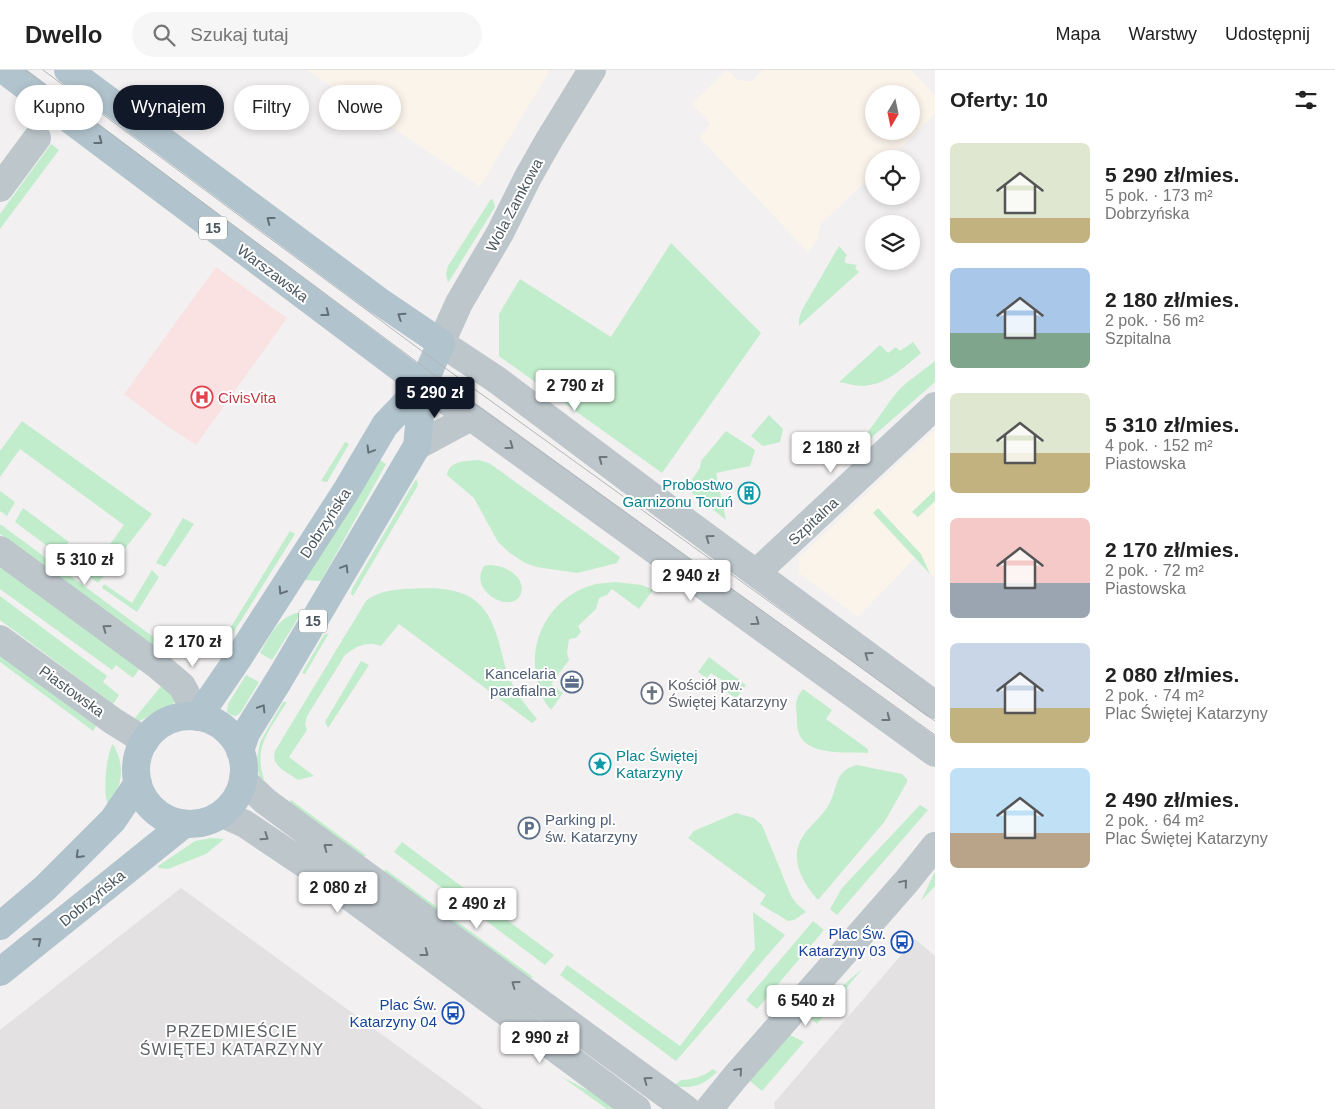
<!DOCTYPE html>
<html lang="pl">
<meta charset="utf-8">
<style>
body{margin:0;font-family:Helvetica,sans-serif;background:#f6f6f6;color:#222;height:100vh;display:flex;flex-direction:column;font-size:19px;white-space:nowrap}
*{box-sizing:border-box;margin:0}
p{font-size:16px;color:#767676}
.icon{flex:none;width:28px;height:28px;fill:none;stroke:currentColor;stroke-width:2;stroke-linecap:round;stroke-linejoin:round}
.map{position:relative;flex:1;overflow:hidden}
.sheet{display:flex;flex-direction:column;background:#fff;width:400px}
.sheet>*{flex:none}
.guide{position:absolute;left:15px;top:15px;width:475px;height:45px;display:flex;gap:10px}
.needle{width:32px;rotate:189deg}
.tools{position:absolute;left:865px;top:15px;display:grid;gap:10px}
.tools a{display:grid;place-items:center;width:55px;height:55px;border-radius:50%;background:#fff;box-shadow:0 2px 8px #0003;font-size:25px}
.price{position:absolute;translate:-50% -42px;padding:0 11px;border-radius:5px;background:#fff;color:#222;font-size:16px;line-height:32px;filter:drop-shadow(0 1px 2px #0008)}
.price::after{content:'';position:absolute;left:50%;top:30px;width:15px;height:11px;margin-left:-8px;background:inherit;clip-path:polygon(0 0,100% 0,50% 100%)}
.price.active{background:#111827;color:#fff}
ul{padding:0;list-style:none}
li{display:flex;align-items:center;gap:15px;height:125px;padding:0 15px}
li span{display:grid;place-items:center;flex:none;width:140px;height:100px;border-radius:8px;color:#555}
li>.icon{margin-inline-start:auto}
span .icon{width:60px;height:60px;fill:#fffc;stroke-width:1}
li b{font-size:21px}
h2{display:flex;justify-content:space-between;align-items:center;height:60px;padding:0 15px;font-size:21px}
.tag{padding:0 18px;border-radius:22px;background:#fff;box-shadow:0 2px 8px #0003;font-size:18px;line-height:45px}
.tag.active{background:#111827;color:#fff}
header{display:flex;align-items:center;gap:30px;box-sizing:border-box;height:70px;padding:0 25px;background:#fff;border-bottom:1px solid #e0e0e0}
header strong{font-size:24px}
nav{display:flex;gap:28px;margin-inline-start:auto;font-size:18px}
.search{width:350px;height:45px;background:#f6f6f6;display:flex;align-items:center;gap:12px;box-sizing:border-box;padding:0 18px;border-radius:28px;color:#767676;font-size:19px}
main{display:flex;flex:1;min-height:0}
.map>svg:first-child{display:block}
</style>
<header>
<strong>Dwello</strong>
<div class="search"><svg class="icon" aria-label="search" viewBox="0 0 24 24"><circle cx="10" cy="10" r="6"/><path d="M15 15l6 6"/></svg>Szukaj tutaj</div>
<nav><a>Mapa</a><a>Warstwy</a><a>Udostępnij</a></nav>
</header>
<main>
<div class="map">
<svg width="935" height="1039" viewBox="0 0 935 1039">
<rect width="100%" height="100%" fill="#f2f0f0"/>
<path fill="#fbf4eb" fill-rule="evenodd" d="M307,0H550L480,117Z
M727,0L738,10L747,11H752L763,0H911L935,25V44L889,89H874V103L821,154L817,170L808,182L700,68L710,53L692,34ZM874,24H911V61H874Z
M935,359V508L915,488L858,547L799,503V488Z"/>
<path fill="#e3e1e1" d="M181,818L484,1039H0V960Z
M915,869L935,886V1039H775L774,1033Z"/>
<path fill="#fae2e3" d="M216,197L287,248L196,375L161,352L124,324Z"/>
<path fill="#c1edcc" d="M51,74L59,80L0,159V144Z
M491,129L493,130L495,137L448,213L446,204L448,196Z
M671,173L761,263L662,403L499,286V244L520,209L611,267Z
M839,176L847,185L845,188V193L857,195L855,198L859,202L799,256V249L802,240Z
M913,272L921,283C904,297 886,315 863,316C855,316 846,313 839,312L880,275L888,283L896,277L900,281Z
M935,291V312L855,382L852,379C871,362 882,340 898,321C908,310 923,301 935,291Z
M769,345L783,359L780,372L763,376L751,366Z
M22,351L152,444L98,513L69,491L79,479L97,492L124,455L20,379L0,407V381Z
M726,361L755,380L750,396L716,403L726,450L686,418L700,398L701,391Z
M345,372L349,374L327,412L321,411Z
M377,388L386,394L321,511L303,510Z
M479,390L489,393L620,487L617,493L577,503L537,497L525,493L510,483L498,472L474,428L447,405C449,390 467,391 479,390Z
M416,409L418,413L417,417L353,526L351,524L352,519Z
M935,420V431L918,447L912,442Z
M0,421L15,432L7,446L0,441Z
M23,438L69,472L58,484L15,452Z
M878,438L921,484L930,504L873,443Z
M183,448L194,454L165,497L156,493Z
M0,454L156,569L160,575L157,580L0,464Z
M290,461L295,464L230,568L226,565Z
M0,494L140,598L133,608L116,595L112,600L0,519Z
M490,495C502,496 510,499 518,508C521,512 523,518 521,523C514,546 467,522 484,496Z
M152,500L159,507L137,542L102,518L104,514L132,533Z
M615,512L642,515L653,520L639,539L612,519L607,525L599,528L596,539L578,556L581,562L576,568L569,569L567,583L569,590L551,614L563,623L551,640C543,631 539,620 537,608C527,567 554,524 596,514C602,513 609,513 615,512Z
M432,518C443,519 455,520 466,525C498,540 498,579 509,607C516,623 526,636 537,649L532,653L399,554L381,576C367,571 356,576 345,585L307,646L305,654L307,660L289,687L314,706L298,710C287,702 270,696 275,681L366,531C382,517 411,519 432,518Z
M0,526L107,606L103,612L119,625L113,634L0,550Z
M302,542L272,590L260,583C271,564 279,545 302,542Z
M329,563L305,604L302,603L324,565Z
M0,585L96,656L93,661L0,592Z
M709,587L746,615L737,627H734L721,618L725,612L711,603L707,608L698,602Z
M361,591L369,595L328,658L325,652Z
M246,605L259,612L241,642L236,646L231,645L227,642L228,634Z
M163,614L176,630L171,636L159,640L138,652L134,649Z
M803,619L832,640L826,649L868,679V683C849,682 807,686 799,664C797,659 797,653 797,648C796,634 794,631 803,619Z
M283,632H287C270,660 253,676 264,709L261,711L256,694L260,672Z
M113,674C126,697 122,715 109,736C102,727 106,684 113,674Z
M857,695L902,704L907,709V712L885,751L818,830C801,811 787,785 806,762C813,753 822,746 828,736C839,718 833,701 857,695Z
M291,730L367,786H356L287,736Z
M920,735L928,740L837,845L830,839L842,818Z
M736,743L754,748L762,755L791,826L796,833L806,842L794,850L788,851L760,834L766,825L688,768L694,761Z
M211,768L224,769L206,784L168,799L159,798L158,796L195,771Z
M402,772L554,885L545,895L394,782Z
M385,799L533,907L525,913L385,808Z
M935,801V816L921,831Z
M753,842L785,865L676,991L560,905L567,895L680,976L755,879Z
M813,851L824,860L757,939L746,930Z
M862,899L817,954L808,946Z
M790,965L804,972L762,1021L750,1011Z
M713,999L717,1002C703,1015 695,1019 674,1016L681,1010C693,1010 704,1006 713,999Z
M562,1007L622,1038L607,1039Z"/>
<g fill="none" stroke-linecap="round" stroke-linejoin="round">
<path stroke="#bcc6cb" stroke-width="28" d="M592,0L549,70L528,107L500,163L459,233L441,273L497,310L666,437L935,635
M0,118L37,68
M423,315L471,347L935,683
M417,376L471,347
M0,480L157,595L182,616L198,647
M756,503L935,336
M0,569L113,651L145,671
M243,710L265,731L330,779L686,1039
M223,744L245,754L315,801L637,1039
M709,1039L735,1007L906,812L935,776"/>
<path stroke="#b1c3cd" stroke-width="28" d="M4,0L423,315
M68,0L379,231L441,273L423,315L417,376L279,610L246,663L240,681
M136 700a54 54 0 1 1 108 0a54 54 0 1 1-108 0Z
M198,647L239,587L346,421L385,355L423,315
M0,856L45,818L113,750L138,713
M0,902L184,754"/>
<path stroke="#b2b6b9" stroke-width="1" d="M25,0L429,301L935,665
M43,0L434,290L935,651"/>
</g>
<defs><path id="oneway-chevron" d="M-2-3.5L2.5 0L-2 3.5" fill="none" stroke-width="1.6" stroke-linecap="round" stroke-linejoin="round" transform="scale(1.25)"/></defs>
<g stroke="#637078">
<use href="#oneway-chevron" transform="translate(99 71) rotate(37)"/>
<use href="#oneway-chevron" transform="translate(270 150) rotate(-143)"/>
<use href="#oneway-chevron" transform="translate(326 243) rotate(37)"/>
<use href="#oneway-chevron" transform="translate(401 246) rotate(-146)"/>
<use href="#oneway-chevron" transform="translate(370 380) rotate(121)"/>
<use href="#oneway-chevron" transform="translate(345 498) rotate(-59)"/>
<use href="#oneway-chevron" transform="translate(282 521) rotate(123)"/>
<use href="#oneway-chevron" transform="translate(262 638) rotate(-58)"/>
<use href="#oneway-chevron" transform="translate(79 785) rotate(135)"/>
<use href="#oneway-chevron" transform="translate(38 871) rotate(-39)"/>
</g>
<g stroke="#6c777d">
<use href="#oneway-chevron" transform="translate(510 376) rotate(36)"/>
<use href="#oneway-chevron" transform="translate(602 389) rotate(-143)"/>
<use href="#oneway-chevron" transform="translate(709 468) rotate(-144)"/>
<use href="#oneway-chevron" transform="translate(756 552) rotate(36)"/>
<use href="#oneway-chevron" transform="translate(106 558) rotate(-144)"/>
<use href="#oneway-chevron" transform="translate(868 585) rotate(-144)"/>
<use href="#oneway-chevron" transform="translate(887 648) rotate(37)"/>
<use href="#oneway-chevron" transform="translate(265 767) rotate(34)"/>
<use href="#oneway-chevron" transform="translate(327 777) rotate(-143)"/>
<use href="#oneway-chevron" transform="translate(904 813) rotate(-50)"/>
<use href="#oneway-chevron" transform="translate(425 883) rotate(37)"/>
<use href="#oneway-chevron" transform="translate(515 914) rotate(-144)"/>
<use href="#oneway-chevron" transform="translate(739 1001) rotate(-49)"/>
<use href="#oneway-chevron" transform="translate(647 1010) rotate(-144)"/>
</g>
<defs>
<g id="hospital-ring" transform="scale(1.125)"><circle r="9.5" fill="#fff" stroke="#e0444e" stroke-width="1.5"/><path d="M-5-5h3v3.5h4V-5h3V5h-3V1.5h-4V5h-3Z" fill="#e0444e"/></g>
<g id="building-ring" transform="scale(1.125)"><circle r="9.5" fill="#fff" stroke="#0f9aa8" stroke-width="1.5"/><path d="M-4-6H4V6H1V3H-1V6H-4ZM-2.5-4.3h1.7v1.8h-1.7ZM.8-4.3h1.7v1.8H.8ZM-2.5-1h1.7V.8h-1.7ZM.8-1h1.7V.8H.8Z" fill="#0f9aa8"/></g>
<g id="office-ring" transform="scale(1.125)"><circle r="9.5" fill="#fff" stroke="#5c6f8a" stroke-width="1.5"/><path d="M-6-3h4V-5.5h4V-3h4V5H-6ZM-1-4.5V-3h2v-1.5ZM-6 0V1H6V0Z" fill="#5c6f8a"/></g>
<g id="church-ring" transform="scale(1.125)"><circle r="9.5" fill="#fff" stroke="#6b7280" stroke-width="1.5"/><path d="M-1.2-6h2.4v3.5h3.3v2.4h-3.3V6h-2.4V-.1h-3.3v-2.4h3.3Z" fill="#6b7280"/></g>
<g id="sight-ring" transform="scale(1.125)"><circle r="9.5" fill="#fff" stroke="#0f9aa8" stroke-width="1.5"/><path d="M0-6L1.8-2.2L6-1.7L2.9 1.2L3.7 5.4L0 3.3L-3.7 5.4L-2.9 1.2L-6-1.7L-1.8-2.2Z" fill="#0f9aa8"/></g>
<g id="parking-ring" transform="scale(1.125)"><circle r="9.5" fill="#fff" stroke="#5c6f8a" stroke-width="1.5"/><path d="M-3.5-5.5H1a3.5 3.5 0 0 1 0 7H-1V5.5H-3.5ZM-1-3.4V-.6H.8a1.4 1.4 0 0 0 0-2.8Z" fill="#5c6f8a"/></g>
<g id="bus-ring" transform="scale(1.125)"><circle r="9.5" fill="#fff" stroke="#1a4fb4" stroke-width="1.5"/><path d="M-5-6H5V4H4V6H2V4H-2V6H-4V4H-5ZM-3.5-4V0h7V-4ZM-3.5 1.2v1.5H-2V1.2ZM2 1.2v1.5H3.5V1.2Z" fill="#1a4fb4"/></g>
</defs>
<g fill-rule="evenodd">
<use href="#hospital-ring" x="202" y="327"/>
<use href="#building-ring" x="749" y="423"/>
<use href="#office-ring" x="572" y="612"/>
<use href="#church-ring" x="652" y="623"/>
<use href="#sight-ring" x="600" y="694"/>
<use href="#parking-ring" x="529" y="758"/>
<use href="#bus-ring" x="902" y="872"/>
<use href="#bus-ring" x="453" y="943"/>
</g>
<g text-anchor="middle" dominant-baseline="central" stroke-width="4" stroke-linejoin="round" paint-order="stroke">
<g fill="#fff" stroke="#80888d" stroke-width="1">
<rect x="199" y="146.5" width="28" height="23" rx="4"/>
<rect x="299" y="539.5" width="28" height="23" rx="4"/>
</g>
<g font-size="14" font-weight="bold" fill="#49555c">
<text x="213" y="158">15</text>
<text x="313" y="551">15</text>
</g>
<g font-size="15" fill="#49555c" stroke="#fff">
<text transform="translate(514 135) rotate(-62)">Wola Zamkowa</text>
<text transform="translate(273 203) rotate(37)">Warszawska</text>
<text transform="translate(813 451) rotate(-43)">Szpitalna</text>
<text transform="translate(325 453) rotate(-57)">Dobrzyńska</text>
<text transform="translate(72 621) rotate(36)">Piastowska</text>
<text transform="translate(92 828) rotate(-39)">Dobrzyńska</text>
</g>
<g font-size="15" fill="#be3a42" stroke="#fff" text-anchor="start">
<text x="218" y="327">CivisVita</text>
</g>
<g font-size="15" fill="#0d838f" stroke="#fff" text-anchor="end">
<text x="733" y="414">Probostwo<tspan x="733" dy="17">Garnizonu Toruń</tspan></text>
<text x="616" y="685" text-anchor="start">Plac Świętej<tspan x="616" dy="17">Katarzyny</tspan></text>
</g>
<g font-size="15" fill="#4e5e75" stroke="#fff" text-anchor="end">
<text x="556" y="603">Kancelaria<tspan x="556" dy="17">parafialna</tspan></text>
<text x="545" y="749" text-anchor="start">Parking pl.<tspan x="545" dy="17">św. Katarzyny</tspan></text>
</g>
<g font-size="15" fill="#5b616d" stroke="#fff" text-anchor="start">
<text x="668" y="614">Kościół pw.<tspan x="668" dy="17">Świętej Katarzyny</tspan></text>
</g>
<g font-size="15" fill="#164399" stroke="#fff" text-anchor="end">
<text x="886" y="863">Plac Św.<tspan x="886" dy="17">Katarzyny 03</tspan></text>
<text x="437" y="934">Plac Św.<tspan x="437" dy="17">Katarzyny 04</tspan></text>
</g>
<g font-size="16" letter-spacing="1" fill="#5d6164" stroke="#fff">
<text x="232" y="961">PRZEDMIEŚCIE<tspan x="232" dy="18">ŚWIĘTEJ KATARZYNY</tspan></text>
</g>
</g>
</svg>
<div class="tools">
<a><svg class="needle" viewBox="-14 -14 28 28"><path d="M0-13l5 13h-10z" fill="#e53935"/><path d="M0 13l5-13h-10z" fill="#767676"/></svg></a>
<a><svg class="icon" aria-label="locate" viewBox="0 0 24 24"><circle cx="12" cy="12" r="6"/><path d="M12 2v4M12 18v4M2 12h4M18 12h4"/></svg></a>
<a><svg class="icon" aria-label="layers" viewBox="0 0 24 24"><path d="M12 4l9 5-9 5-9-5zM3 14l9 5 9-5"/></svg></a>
</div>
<b class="price" style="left:575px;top:342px">2 790 zł</b>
<b class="price active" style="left:435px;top:349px">5 290 zł</b>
<b class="price" style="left:831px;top:404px">2 180 zł</b>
<b class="price" style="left:85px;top:516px">5 310 zł</b>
<b class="price" style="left:691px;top:532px">2 940 zł</b>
<b class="price" style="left:193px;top:598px">2 170 zł</b>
<b class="price" style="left:338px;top:844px">2 080 zł</b>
<b class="price" style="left:477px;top:860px">2 490 zł</b>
<b class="price" style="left:806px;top:957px">6 540 zł</b>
<b class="price" style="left:540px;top:994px">2 990 zł</b>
<div class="guide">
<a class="tag">Kupno</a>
<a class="tag active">Wynajem</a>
<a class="tag">Filtry</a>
<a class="tag">Nowe</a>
</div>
</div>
<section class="sheet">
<h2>Oferty: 10<svg class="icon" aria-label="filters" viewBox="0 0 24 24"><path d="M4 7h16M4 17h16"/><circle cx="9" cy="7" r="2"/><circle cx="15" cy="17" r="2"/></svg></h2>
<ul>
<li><span style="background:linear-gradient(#dfe7d0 75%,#c2b280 0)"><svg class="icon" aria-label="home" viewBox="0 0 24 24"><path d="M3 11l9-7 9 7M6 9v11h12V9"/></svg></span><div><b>5 290 zł/mies.</b><p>5 pok. · 173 m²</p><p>Dobrzyńska</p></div></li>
<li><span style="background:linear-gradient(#a9c7e8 65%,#7fa58c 0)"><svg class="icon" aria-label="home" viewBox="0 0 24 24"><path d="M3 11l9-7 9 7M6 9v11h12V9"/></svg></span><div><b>2 180 zł/mies.</b><p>2 pok. · 56 m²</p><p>Szpitalna</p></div></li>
<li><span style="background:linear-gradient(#dfe7d0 60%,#c2b280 0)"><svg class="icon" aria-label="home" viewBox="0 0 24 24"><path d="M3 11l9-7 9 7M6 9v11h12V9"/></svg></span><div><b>5 310 zł/mies.</b><p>4 pok. · 152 m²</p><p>Piastowska</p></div></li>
<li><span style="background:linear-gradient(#f6c9c9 65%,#9aa5b1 0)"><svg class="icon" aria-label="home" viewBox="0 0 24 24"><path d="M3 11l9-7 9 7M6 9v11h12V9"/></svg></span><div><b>2 170 zł/mies.</b><p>2 pok. · 72 m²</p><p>Piastowska</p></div></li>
<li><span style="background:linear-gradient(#c9d6e8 65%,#c2b280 0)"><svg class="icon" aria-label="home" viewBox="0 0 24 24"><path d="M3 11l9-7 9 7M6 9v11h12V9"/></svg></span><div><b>2 080 zł/mies.</b><p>2 pok. · 74 m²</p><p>Plac Świętej Katarzyny</p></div></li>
<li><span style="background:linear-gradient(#bfe0f5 65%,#b9a48a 0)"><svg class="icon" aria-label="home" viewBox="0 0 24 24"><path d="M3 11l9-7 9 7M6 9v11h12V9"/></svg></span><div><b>2 490 zł/mies.</b><p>2 pok. · 64 m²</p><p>Plac Świętej Katarzyny</p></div></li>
</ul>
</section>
</main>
